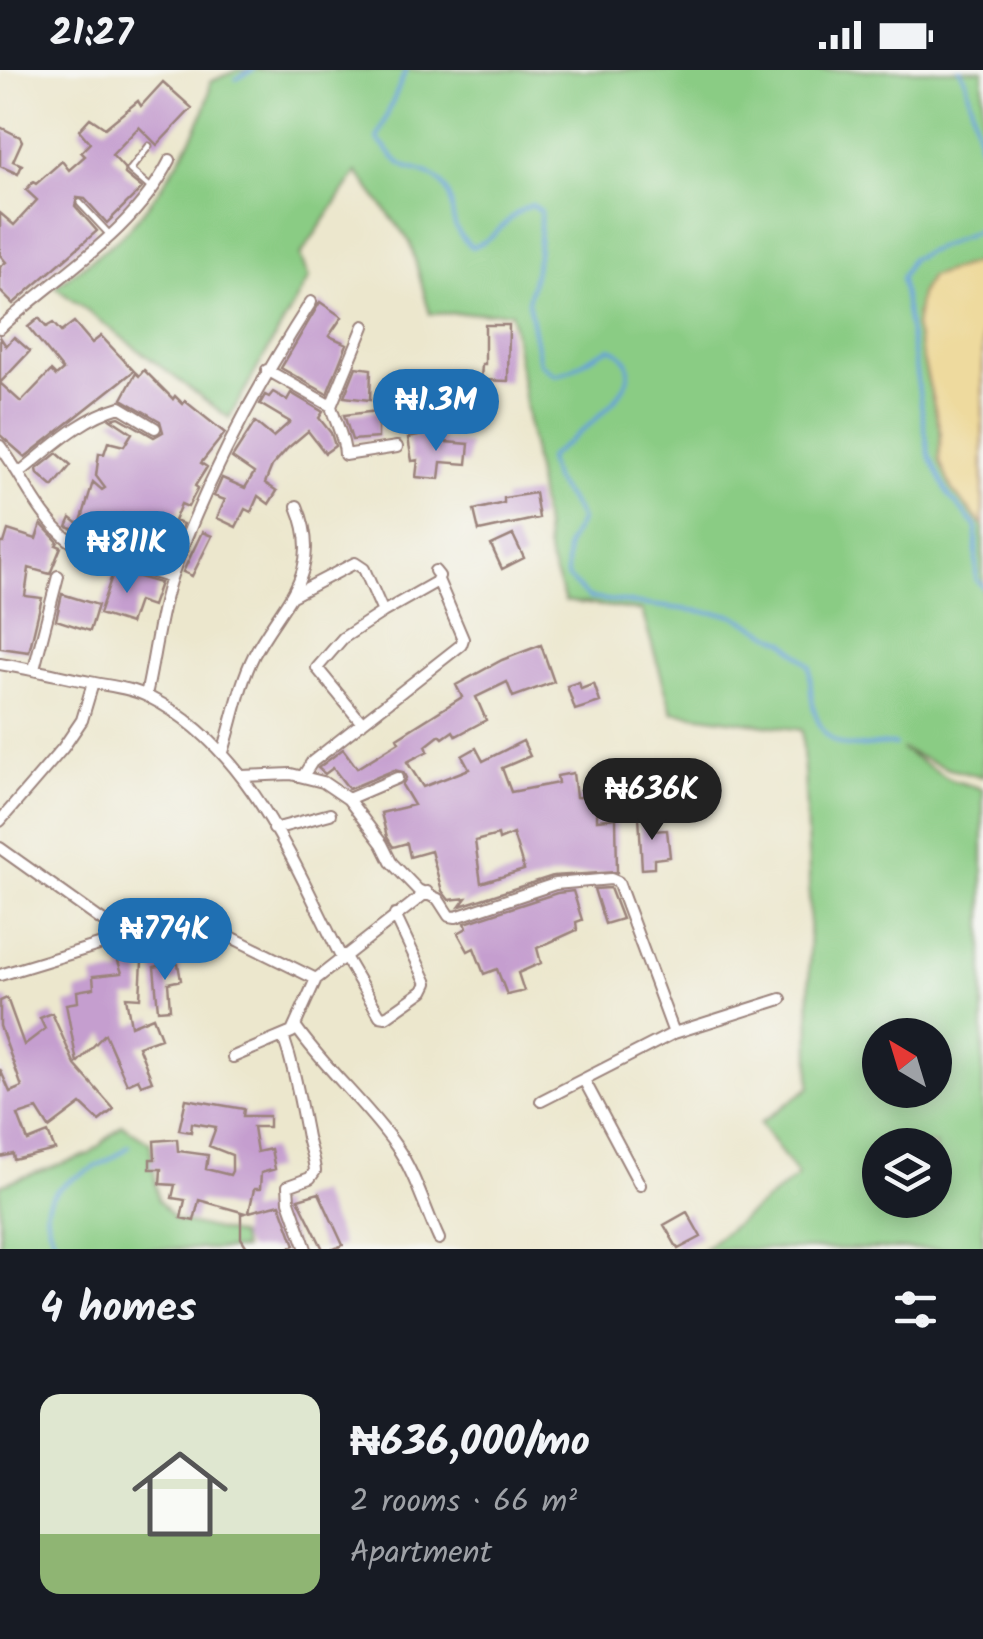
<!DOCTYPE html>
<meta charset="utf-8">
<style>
body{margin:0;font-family:Kalam,sans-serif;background:#242831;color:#f1f3f6;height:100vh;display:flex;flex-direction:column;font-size:38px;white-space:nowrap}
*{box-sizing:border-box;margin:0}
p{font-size:32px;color:#9ea1a6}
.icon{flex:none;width:55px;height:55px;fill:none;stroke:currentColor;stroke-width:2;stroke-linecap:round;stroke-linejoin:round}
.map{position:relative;height:1179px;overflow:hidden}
.sheet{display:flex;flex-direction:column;background:#171b24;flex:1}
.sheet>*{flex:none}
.needle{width:65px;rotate:322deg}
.fabs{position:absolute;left:862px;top:948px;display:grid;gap:20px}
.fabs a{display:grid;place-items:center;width:90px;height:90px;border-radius:50%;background:#171b24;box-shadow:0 5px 25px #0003;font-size:50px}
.price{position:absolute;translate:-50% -85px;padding:0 22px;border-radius:35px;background:#1f6fb2;color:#fff;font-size:32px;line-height:65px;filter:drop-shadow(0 2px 5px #0008)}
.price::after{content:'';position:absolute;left:50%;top:60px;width:30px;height:22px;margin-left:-15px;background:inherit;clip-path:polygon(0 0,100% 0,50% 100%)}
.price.current{background:#222;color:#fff}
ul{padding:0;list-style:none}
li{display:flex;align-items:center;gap:30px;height:250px;padding:0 40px}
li+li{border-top:2px solid #363941}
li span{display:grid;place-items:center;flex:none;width:280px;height:200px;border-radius:20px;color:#555}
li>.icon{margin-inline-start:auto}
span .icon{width:120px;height:120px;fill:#fffc;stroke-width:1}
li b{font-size:42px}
h2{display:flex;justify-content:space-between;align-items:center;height:120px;padding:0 40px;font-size:42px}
.status{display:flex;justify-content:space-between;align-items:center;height:70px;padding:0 50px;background:#171b24;direction:ltr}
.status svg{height:28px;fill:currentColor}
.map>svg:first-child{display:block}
</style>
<div class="status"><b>21:27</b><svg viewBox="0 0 49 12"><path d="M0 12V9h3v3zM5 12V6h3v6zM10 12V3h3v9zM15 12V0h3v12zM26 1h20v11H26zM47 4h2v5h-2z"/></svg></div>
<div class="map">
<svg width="983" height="1179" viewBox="0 0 983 1179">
<rect width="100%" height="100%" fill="#f6f6f2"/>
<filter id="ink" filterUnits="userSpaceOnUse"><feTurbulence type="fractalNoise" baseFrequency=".01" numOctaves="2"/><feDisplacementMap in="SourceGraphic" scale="20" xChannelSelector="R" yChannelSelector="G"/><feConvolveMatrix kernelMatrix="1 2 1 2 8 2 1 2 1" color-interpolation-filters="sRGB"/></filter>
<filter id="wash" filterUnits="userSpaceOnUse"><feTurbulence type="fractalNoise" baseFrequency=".0048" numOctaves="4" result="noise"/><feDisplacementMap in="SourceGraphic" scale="40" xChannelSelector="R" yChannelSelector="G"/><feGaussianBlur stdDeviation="2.25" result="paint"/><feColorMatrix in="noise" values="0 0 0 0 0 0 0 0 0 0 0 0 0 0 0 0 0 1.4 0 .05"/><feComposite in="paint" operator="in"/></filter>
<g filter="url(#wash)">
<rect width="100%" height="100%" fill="#ece7cd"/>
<path fill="#8acc84" stroke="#6a7658" stroke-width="2.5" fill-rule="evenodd" d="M237,0H983V190L930,208L915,256L941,364L939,390L983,456V707L949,699L901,679L951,710L983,719V1179H703L798,1106L760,1053L810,1017L809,803L802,660L672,642L642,541L565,531L549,488L511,242L430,244L410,172L357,102L300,186L309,208L229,348L55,217C77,200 101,184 122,165C150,140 212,48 210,12ZM880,965H935V1020H880ZM880,1075H935V1130H880Z
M122,1055L150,1073L158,1130L175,1150L239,1165L243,1179H0V1115L90,1084Z"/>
<path fill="#eeda9e" stroke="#9c7c64" stroke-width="2.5" d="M983,190V456L952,420L939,390L941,364L915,256L920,224L930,207Z"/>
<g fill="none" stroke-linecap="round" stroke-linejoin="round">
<path stroke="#66a1d7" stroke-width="4" d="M406,0L377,69C386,78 395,92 406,97C420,102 431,102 442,114C461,137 441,151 472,177C500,168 505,145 532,135L541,141L538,186L528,231L540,293L555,305C577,301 590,284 611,278C669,306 569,369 548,388C552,420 569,422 581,450L567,475V507L589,528L733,545L785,572L810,596C810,624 812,669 847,676C862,679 880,672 895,675
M960,0L966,10L983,88
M236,9L253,0
M983,155L981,159L911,189L901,208L929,385L949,426L976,456V509L983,517
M61,1179C13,1112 95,1108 129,1076"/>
</g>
<g id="blocks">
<path fill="#c59ecf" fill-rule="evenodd" d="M163,12L192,38L157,75L139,57L112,85L124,98L125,104L142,118L107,153L85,129L77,128L75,136L97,161L13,234L0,221V197L6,192L0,185V143L14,155L37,130L26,120L33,112L36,114L62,91L69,100L85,86L81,82L90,73L79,60L90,48L105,58L138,31L141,36Z
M0,57L20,67L22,71L13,91L22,95L18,104L0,96Z
M320,232L342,247L329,266L347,274L327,324L281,298Z
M39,248L46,257L53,253L61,262L74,252L92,273L101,266L134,301L25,387L0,365V267L6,276L14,267L30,281L0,313L21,332L51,301L56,306L63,300L28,257Z
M485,255H509L508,311L481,310L482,294H485Z
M356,297L371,299L370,330L344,327Z
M144,300L173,329L175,326L183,334L185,331L225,363L201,393L207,397L195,416L198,418L188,437L181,434L174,451L183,454L166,497L154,493L164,462L123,444L117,466L103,462L101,469L67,457L71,448L80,455L93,412L102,420L105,418L96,406L99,383L104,384L108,372L124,376L132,363L111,349L119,347L154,367L163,362L160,351L122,329L136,303L139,306Z
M273,322L287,330L291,323L323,342L319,348L331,363L335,376L325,383L308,361L288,378L272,396L265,413L277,421L269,434L258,426L251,442L245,439L236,457L217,448L225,430L214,426L222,408L245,418L254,403L232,388L255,352L273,367L290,352L260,334L265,325L269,327Z
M378,341V368L352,370L344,345Z
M434,363L442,364L440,370L445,372L469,374L467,394L441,392L439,409L416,407L418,390L412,391L408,368Z
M57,383L71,395L53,417L38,404L37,399Z
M535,423L539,448L479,461L474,440L504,433V428Z
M41,454L58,472L56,475L61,477L50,504L29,498L25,526L42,528L29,582L0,578V473H4L8,460L36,469Z
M202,462L212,466L192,506L183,502Z
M513,465L524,488L502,499L491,475Z
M114,500L160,513L152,536L138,531L130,554L99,544Z
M62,524L98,535L90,561L56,550Z
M541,575L554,612L513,627L507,612L476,627L486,650L456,666L453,661L443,668L440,665L426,676L428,681L407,692L423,717L469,699L462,686L476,678L483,691L523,671L530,686L502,698L511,722L558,713L557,706L573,703L576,727L597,728V750L616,748L617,802L553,806L460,836L466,828L449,830L442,821L431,781L410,787L407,773L393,777L387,767L381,743L414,735L402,715L406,708L403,702L394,700L349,719L333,698L325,704L318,698L343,679L357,698L399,672L397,668L462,627L456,615L502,590ZM513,764L524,800L481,813L475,771L498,765L499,770Z
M579,612L581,619L594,614L600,632L575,640L567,616Z
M670,694L676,718L634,728L628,704Z
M639,746H651L652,761L667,760L670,787L654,789V798L642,799Z
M610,818L622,849L605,854L594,819Z
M573,821L582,850L576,852L577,860L537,878L541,893L518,903L524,921L507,925L497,899L484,904L474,878L468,881L458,863L467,858L465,853L557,823Z
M143,873L140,928L126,927L131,956L153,947L161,968L138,976L152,1011L141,1015L138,1009L127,1014L105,964L77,993L66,934L78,932L77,921L94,918L93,906L122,903L115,882Z
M172,893L178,894L181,910L168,913L170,939L158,940L154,897Z
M7,928L24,975L45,959L40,948L52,943L75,995L114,1039L99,1051L81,1034L49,1058L37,1039L18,1045L28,1071L48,1063L55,1080L14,1090L13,1084L0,1087V999L10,1022L22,1017L0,956V931Z
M186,1029L244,1039L243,1046H269V1057H253L257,1082L271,1079L275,1099L261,1103L260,1119H254L249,1142L280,1134L295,1175L286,1179H248L241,1168V1144L245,1143L199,1130L194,1151L181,1148L185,1130L172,1128L175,1115L160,1114L161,1099H150V1089H155L154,1071L177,1069L178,1081L208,1085L206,1099L230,1105L232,1101V1085L209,1076L216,1057L192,1053L191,1062L179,1060Z
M319,1123L343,1175L334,1179H323L298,1129Z
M687,1142L701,1167L678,1179L664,1155Z"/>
</g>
</g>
<g filter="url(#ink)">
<use href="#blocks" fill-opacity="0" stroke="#9b837c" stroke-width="2.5"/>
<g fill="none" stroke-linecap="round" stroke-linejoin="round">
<g stroke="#9b837c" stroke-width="9">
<path id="service" d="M149,76L130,100L152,119
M80,133L109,164"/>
</g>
<g stroke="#9b837c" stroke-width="14">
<path id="minor" d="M0,258C60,203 132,164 170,90
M267,300L331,336L364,256
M331,336C335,352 345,369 345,385L397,377
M0,376C23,406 38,446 69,470C93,489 141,497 171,508
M20,402C52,377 81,348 120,337L155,358
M292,526L355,493L364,499L383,542L343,568L317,598L362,653
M383,542L436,512L439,506L435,501
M0,594C31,599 60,606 90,612C109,616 132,618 149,627C249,677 293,792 341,887
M34,599L58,506
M146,625C155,586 159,542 172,505C207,409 256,317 311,232
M223,682C233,651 239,615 254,585C282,532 325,504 297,436
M241,706L291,704L323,712L348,729L382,774L391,792L418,820L438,829L449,846L456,847L555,814L611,809L618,812L674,963L541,1031
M303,706L312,692L461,575L463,569L438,510
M348,729L397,708
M0,751L63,678L82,650L93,613
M274,759L330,744
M0,778L125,867
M344,885L380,946L386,947L423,921L427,913L395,845
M0,905L125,867L184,854H205L316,909
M296,957C326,1000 366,1033 396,1076C415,1103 425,1139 439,1169
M674,963L781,929
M283,966C295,1000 299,1027 306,1062C308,1076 314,1087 315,1101L310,1108L288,1116L289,1131L306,1179
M233,987L292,962L316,909L427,822
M584,1010L640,1115"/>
</g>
<use href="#service" stroke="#fff" stroke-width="5"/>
<use href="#minor" stroke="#fff" stroke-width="10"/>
</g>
</g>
</svg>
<div class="fabs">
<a><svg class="needle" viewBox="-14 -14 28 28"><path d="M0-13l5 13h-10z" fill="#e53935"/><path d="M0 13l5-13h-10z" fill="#9ea1a6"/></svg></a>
<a><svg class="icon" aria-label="layers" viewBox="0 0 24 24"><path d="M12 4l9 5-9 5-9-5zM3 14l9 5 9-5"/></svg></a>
</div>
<b class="price" style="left:436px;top:384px">₦1.3M</b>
<b class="price" style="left:127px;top:526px">₦811K</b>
<b class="price current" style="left:652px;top:773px">₦636K</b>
<b class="price" style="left:165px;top:913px">₦774K</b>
</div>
<section class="sheet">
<h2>4 homes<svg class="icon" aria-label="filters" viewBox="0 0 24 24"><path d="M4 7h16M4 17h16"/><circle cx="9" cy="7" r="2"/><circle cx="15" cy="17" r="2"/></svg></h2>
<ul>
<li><span style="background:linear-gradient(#dfe7d0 70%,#8fb573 0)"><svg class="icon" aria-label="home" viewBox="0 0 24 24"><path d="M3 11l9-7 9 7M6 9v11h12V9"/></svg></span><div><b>₦636,000/mo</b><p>2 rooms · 66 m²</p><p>Apartment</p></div></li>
</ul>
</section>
